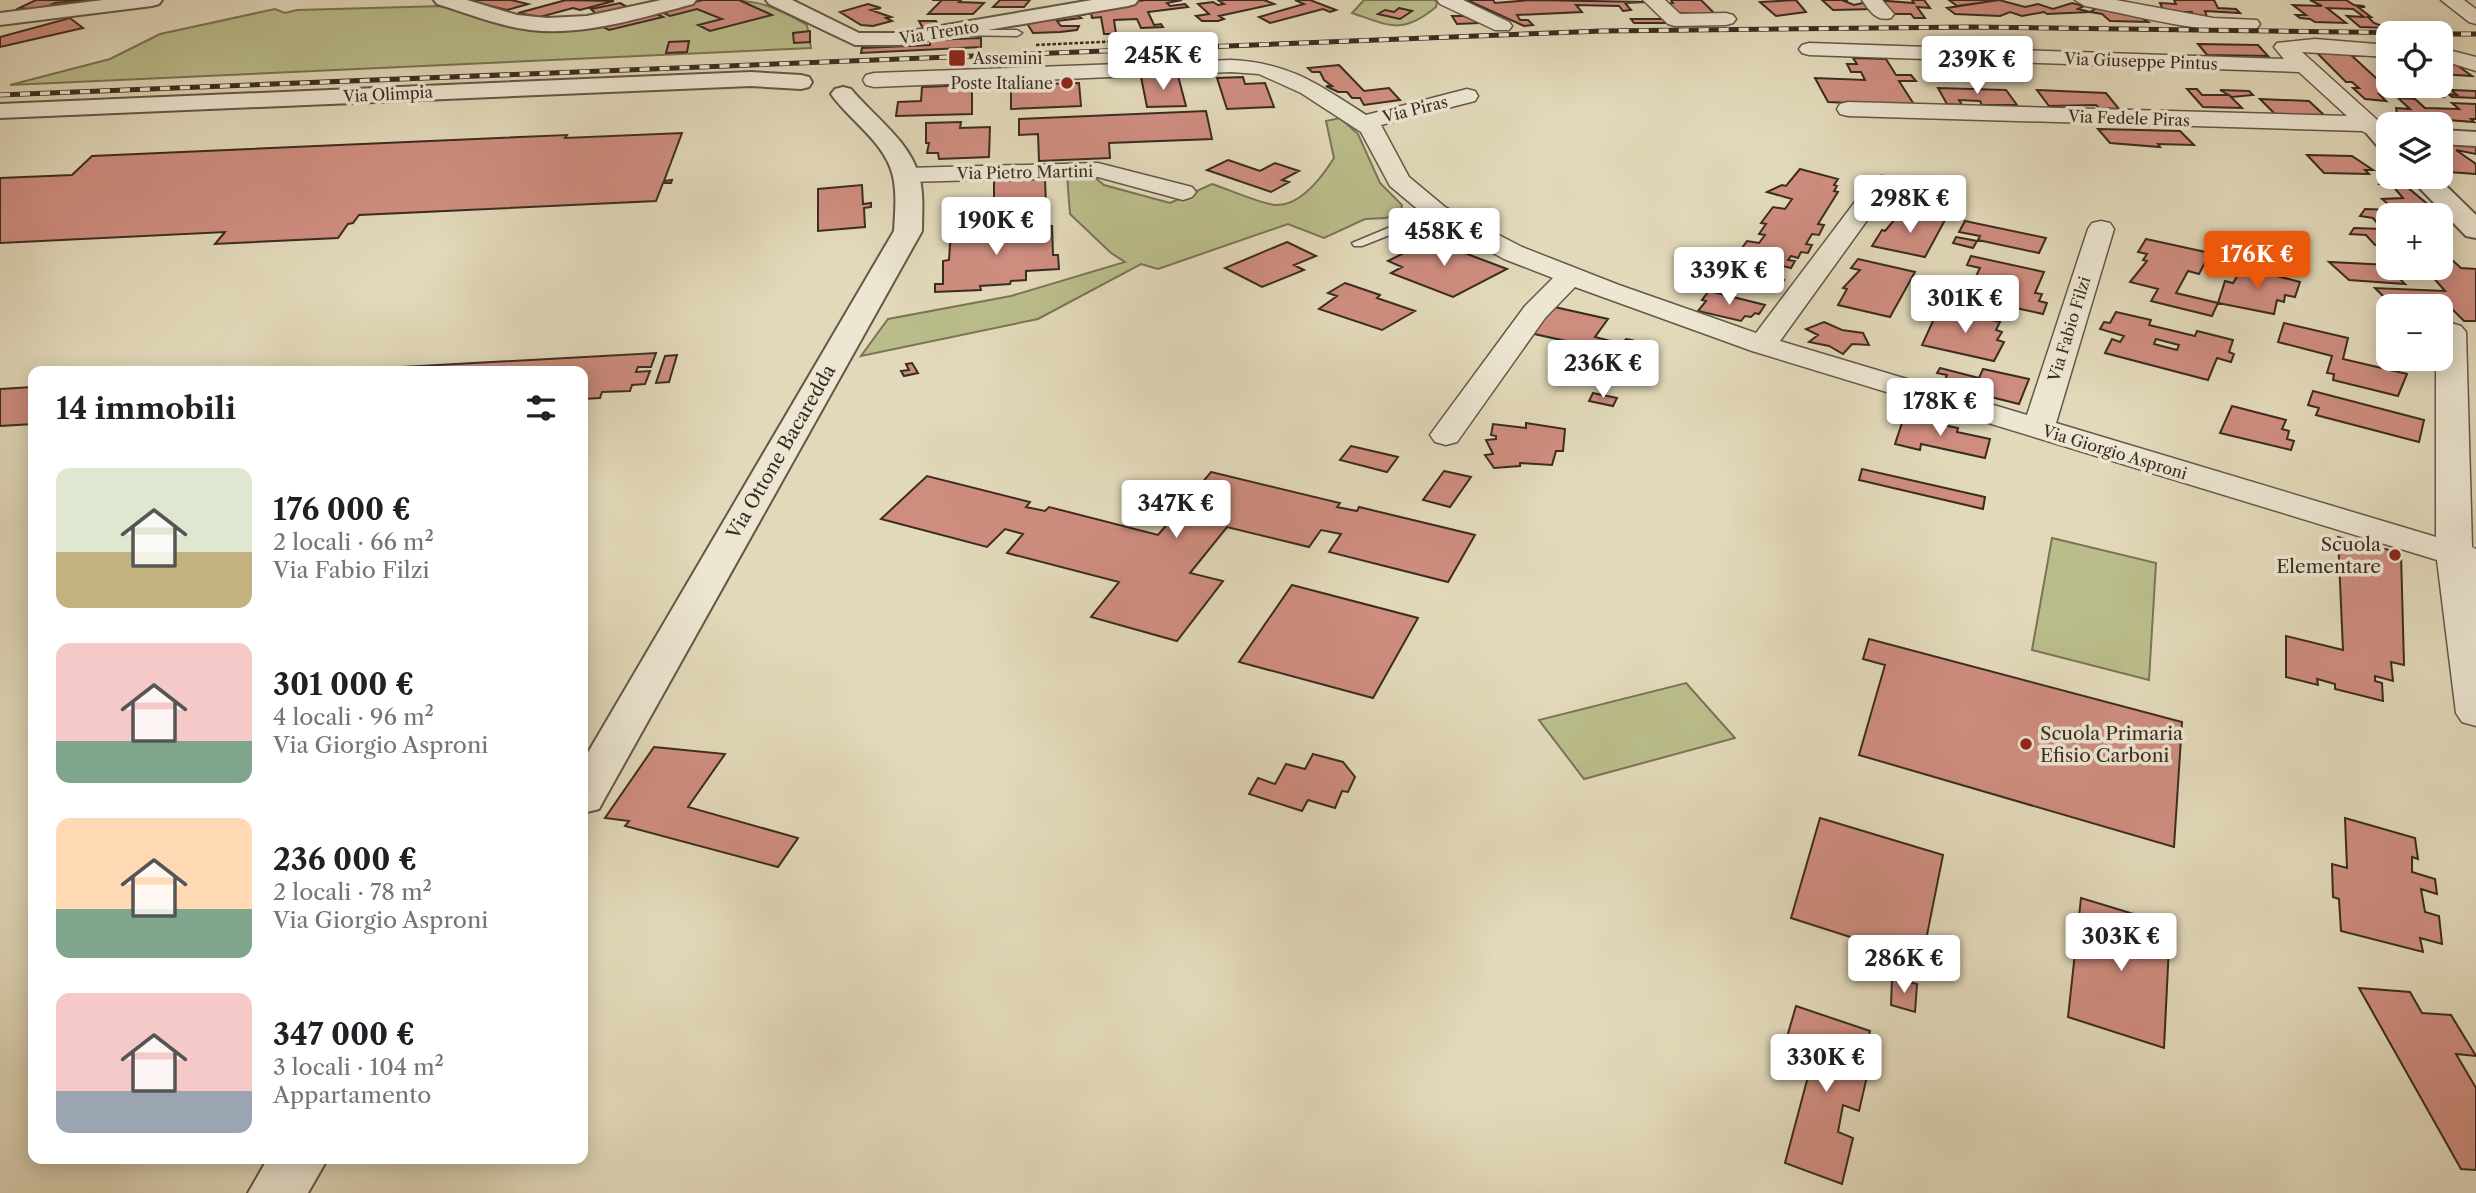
<!DOCTYPE html>
<html lang="it">
<meta charset="utf-8">
<style>
body{margin:0;font-family:"Libre Caslon Text",serif;background:#f6f6f6;color:#202124;height:100vh;display:flex;flex-direction:column;font-size:26px;white-space:nowrap}
*{box-sizing:border-box;margin:0}
p{font-size:23px;color:#757577}
.icon{flex:none;width:38px;height:38px;fill:none;stroke:currentColor;stroke-width:2;stroke-linecap:round;stroke-linejoin:round}
.map{position:relative;flex:1;overflow:hidden}
.sheet{position:absolute;left:28px;top:366px;width:560px;height:798px;display:flex;flex-direction:column;background:#fff;border-radius:14px;box-shadow:0 4px 18px #0003}
.sheet>*{flex:none}
.controls{position:absolute;left:2376px;top:21px;display:grid;gap:14px}
.controls a{display:grid;place-items:center;width:77px;height:77px;border-radius:14px;background:#fff;box-shadow:0 4px 18px #0003;font-size:35px}
.price{position:absolute;translate:-50% -60px;padding:0 16px;border-radius:7px;background:#fff;color:#222;font-size:23px;line-height:46px;filter:drop-shadow(0 2px 4px #0008)}
.price::after{content:'';position:absolute;left:50%;top:42px;width:21px;height:16px;margin-left:-10px;background:inherit;clip-path:polygon(0 0,100% 0,50% 100%)}
.price.active{background:#ea580c;color:#fff}
ul{padding:0;list-style:none}
li{display:flex;align-items:center;gap:21px;height:175px;padding:0 28px}
li span{display:grid;place-items:center;flex:none;width:196px;height:140px;border-radius:14px;color:#555}
li>.icon{margin-inline-start:auto}
span .icon{width:84px;height:84px;fill:#fffc;stroke-width:1}
li b{font-size:30px}
h2{display:flex;justify-content:space-between;align-items:center;height:84px;padding:0 28px;font-size:30px}
.map>svg:first-child{display:block}
</style>
<div class="map">
<svg width="2476" height="1193" viewBox="0 0 2476 1193">
<rect width="100%" height="100%" fill="#e2d9ba"/>
<filter id="stains"><feTurbulence type="fractalNoise" baseFrequency=".00286" numOctaves="4"/><feColorMatrix values="0 0 0 0 .2 0 0 0 0 .09 0 0 0 0 .02 0 0 0 .5 -.17"/></filter>
<radialGradient id="worn" r=".72"><stop offset=".6" stop-color="#630" stop-opacity="0"/><stop offset="1" stop-color="#630" stop-opacity=".3"/></radialGradient>
<path fill="#babd8b" stroke="#7a7456" stroke-width="2" d="M703,0C752,0 765,0 807,25L811,48L10,85L110,59L160,34L275,9L285,13L297,10L444,6L532,26Z
M1364,0H1433L1437,1L1436,7C1402,35 1390,26 1352,13Z
M1340,118L1358,134L1380,183L1402,205L1401,211L1386,218L1365,219L1324,238L1288,224L1158,269L1141,264L1038,319L861,356L888,319L1011,296L1125,262L1111,253L1070,214L1067,175H1092L1104,185L1170,203L1212,184C1228,189 1261,204 1276,205C1301,206 1322,177 1334,158L1326,121Z
M2052,538L2156,563L2149,680L2032,650Z
M1686,683L1735,738L1584,779L1539,720Z"/>
<path fill="#cf8d80" stroke="#3b2c21" stroke-width="2" fill-rule="evenodd" d="M36,0H93L55,3L40,10L19,8Z
M465,0H511L528,4L507,10Z
M566,0L614,1L580,10L573,8L540,17L518,13Z
M703,0H739L772,15L710,31L698,25L722,19L697,9L670,16L658,10Z
M932,0H961L959,2L984,3L973,14H928L942,0Z
M1000,0H1030L1024,7H993Z
M1145,0H1182L1167,3L1170,6L1185,4L1188,7L1148,12L1154,25L1161,24L1163,27L1141,28L1137,19L1114,20L1116,34H1104L1101,17L1092,18L1091,13L1078,16L1081,18L1057,21L1061,26H1079L1077,30L1060,32L1033,33L1025,20Z
M1264,0L1274,4L1219,16L1224,19L1218,21H1202L1196,16L1209,14L1198,4L1213,2L1218,5L1224,4L1219,1L1224,0Z
M1295,0H1310L1336,10L1330,12L1323,9L1270,23L1259,17L1304,4Z
M1467,0H1493L1495,3L1531,0L1647,2L1625,3L1631,10L1623,11L1619,6L1576,5L1582,12L1517,15L1520,20H1528L1533,25L1524,26Z
M1671,0H1701L1715,14L1672,13L1663,4L1673,3Z
M1796,0L1806,12L1776,16L1760,2Z
M1822,0H1848L1844,1L1854,5L1867,2L1874,9L1833,10Z
M1874,0L1914,3L1912,0H1924L1930,8L1917,7L1925,18H1914L1911,14H1886Z
M1949,0H1991L1993,1L1957,6Z
M1999,0L2025,7L2038,4L2053,9L2072,3L2084,6L2078,9L2090,12L2047,14L2044,12L2022,16L2010,12L2000,16L1955,14L1947,8Z
M2174,0H2214L2218,8L2236,9L2240,13L2205,11L2208,20L2194,17L2192,12H2164L2160,3L2176,4Z
M2310,0H2346L2354,5L2363,6L2365,7H2358L2371,17H2368L2374,23L2387,28L2360,27L2347,16L2364,17L2353,9L2327,8L2346,23L2315,22L2310,19L2300,18L2296,15H2306L2293,5L2322,6Z
M620,3L631,9L598,16L591,9Z
M868,4L881,8L871,10L891,17L886,18L892,21L873,26L861,25L840,12Z
M2102,5L2113,7L2112,12L2134,13L2148,22L2110,21L2102,14L2090,12Z
M1399,8L1412,11L1400,19L1378,14L1385,10L1394,12Z
M652,12L663,17L609,30L599,25Z
M1452,16H1464L1480,23L1457,24Z
M70,18L83,28L0,47V37Z
M1631,19H1664L1666,23H1634Z
M919,21H936L940,29L924,30Z
M810,31V42L794,43L793,33Z
M981,38V47L861,53L862,48L930,45V40Z
M689,41L687,52L666,53L669,42Z
M2198,44L2258,45L2268,56L2207,55Z
M2312,48L2358,52L2362,56L2351,55L2376,78H2383L2389,86H2430L2443,97L2401,95L2396,90H2385L2390,94H2379L2386,101L2365,99L2353,88H2359L2352,82H2346Z
M1853,58L1886,59L1896,75H1911L1916,81H1899L1915,106L1828,102L1815,78L1865,80L1861,72H1851L1847,64H1857Z
M2443,62L2454,63L2472,76L2441,74Z
M1339,65L1364,91L1389,88L1400,100L1364,105L1360,98H1352L1347,92H1338L1326,86H1332L1324,80L1320,72H1312L1308,68Z
M1178,76L1186,106L1147,107L1141,77Z
M1243,77L1245,84L1265,83L1274,107L1227,109L1217,78Z
M1079,83L1081,106L1011,109V85Z
M972,85V114L896,116L898,102L921,101L922,87Z
M1938,88L2006,90L2017,105H1982L1980,101L1959,100L1962,105L1947,104Z
M2187,89H2197L2202,95H2229L2242,108L2203,107Z
M2037,90L2106,93L2119,109L2099,108L2096,105L2049,106Z
M2220,90L2249,91L2253,95L2232,97Z
M2451,90L2476,91V98L2452,97L2448,94L2457,95Z
M2398,98L2415,99L2425,108L2459,109L2452,103L2476,104V119H2471L2474,122L2421,118L2428,124H2399L2396,108L2410,109Z
M2260,99L2309,101L2326,117L2276,115Z
M1206,111L1212,139L1109,143L1110,158L1039,161L1038,134L1019,135V119Z
M961,122L960,128L990,127L989,157L939,159L938,153H927L929,143H926V123Z
M2098,129L2180,131L2194,145L2158,144L2160,147L2110,143Z
M682,133L664,181L672,180L671,183H663L656,201L359,215L353,223L348,224L338,238L215,244L225,232L0,243V178L72,175L92,156L567,135L565,138Z
M2441,141L2476,143V154L2456,150L2476,164V174L2449,172L2441,165Z
M2307,155L2352,156L2373,170H2365L2369,174L2324,173Z
M1228,160L1260,171L1275,163L1299,171L1282,180L1289,182L1271,192L1207,170Z
M1800,169L1838,179L1834,185L1837,186L1834,191L1838,192L1818,224L1824,225L1819,235L1812,234L1806,244L1812,245L1808,253L1801,252L1798,258L1791,256L1788,260L1795,261L1791,268L1783,266L1776,278L1784,280L1778,290L1724,277L1722,281L1698,276L1709,262L1729,266L1747,241L1759,243L1765,235L1759,234L1766,224L1761,223L1773,207L1785,209L1792,199L1767,192L1782,185L1786,186Z
M2384,173L2395,177L2437,212L2389,215V245H2375L2366,235L2350,234L2354,228L2382,229L2373,218L2360,216L2365,209L2395,210L2382,199L2403,198L2392,185L2379,184Z
M1045,179L1046,206L994,208V181Z
M862,185L863,204L871,203V207L864,208L865,227L818,231V189Z
M1900,213L1945,220L1925,257L1872,246L1882,230L1885,231Z
M1965,221L2046,238L2039,253L1978,240L1980,236L1959,232Z
M1052,226L1053,255H1058L1059,269L1026,271V280L1011,281L1010,284L980,286L981,290L935,292V284H943V261L949,260L951,230Z
M1956,237L1977,241L1973,248L1953,243Z
M2146,239L2210,253L2199,274L2188,271L2176,293L2218,303L2212,316L2151,301L2158,289L2130,282L2147,261L2143,260L2147,254L2138,252Z
M1430,240L1507,269L1453,297L1391,273L1402,267L1388,261Z
M1287,242L1316,256L1294,265L1304,270L1262,287L1225,268Z
M2441,250L2461,268L2476,269V321H2464L2442,299L2383,296L2375,288L2445,291L2432,276L2395,274L2405,284L2349,280L2329,262L2389,265V268H2441Z
M1971,256L2044,272L2035,293L2042,294L2039,301L2047,303L2043,314L1966,297L1980,268L1967,265Z
M1858,259L1915,272L1890,317L1838,305L1847,289L1843,288L1860,270L1851,268Z
M2243,267L2300,282L2295,297L2285,295L2284,302L2277,300L2274,314L2218,303L2225,281L2233,283Z
M1345,283L1380,295L1377,298L1415,311L1382,330L1319,309L1337,296L1328,293Z
M1709,291L1765,305L1759,314L1755,313L1751,317L1745,316L1741,321L1698,311L1706,301L1702,300Z
M1550,306L1608,319L1595,337L1622,344L1626,339L1632,340L1630,343L1633,344L1614,374L1579,366L1572,375L1550,370L1570,342L1530,333Z
M1939,308L2000,322L1996,330L2002,332L1997,340L2004,342L1994,361L1922,345Z
M2116,312L2151,320L2149,325L2195,336L2197,331L2233,340L2229,352L2234,354L2231,362L2217,358L2208,380L2105,353L2112,339L2120,342L2124,336L2100,329L2104,322L2110,323ZM2156,339L2179,345L2177,350L2154,344Z
M1824,322L1842,330L1863,333L1869,345L1852,344L1843,354L1829,346L1809,342L1818,335L1806,329Z
M2284,323L2348,338L2343,359L2407,374L2398,396L2333,380L2334,374L2327,373L2332,356L2278,342Z
M656,353L651,367H638L636,372L650,371L645,384L632,385L630,391L602,392L600,398L583,399V371H329Z
M677,355L669,382L656,383L665,356Z
M912,363L918,373L904,376L901,371L909,370L906,364Z
M1940,368L1979,378L1983,369L2029,379L2019,404L1983,395L1984,393L1975,391L1974,393L1942,386L1947,375L1937,373Z
M33,387V424L0,426V389Z
M2313,391L2424,420L2419,442L2316,415L2319,408L2308,405Z
M1593,393L1617,398L1613,406L1589,401Z
M2232,406L2286,420L2282,429L2289,431L2287,439L2294,441L2291,450L2220,433Z
M1904,417L1958,428L1957,432L1990,439L1985,458L1921,444L1920,450L1895,444Z
M1526,423L1565,429L1563,451H1556L1552,465L1520,463V466L1494,468L1485,455L1493,454L1486,440L1496,439V436L1491,435L1493,424L1526,428Z
M1351,446L1398,457L1387,472L1340,460Z
M1862,469L1985,497L1983,509L1859,480Z
M1444,471L1471,477L1450,507L1423,500Z
M1211,472L1340,503L1337,507L1357,511L1359,507L1475,535L1448,582L1329,552L1341,534L1321,530L1309,547L1227,527L1190,573L1223,581L1177,641L1091,617L1119,582L1007,553L1023,534L1005,529L987,547L881,519L927,476L1030,502L1026,507L1045,511L1049,507L1158,535L1176,514L1153,508L1159,502L1145,499L1162,481L1197,489Z
M2338,537L2401,553L2404,665L2391,662L2393,681L2375,676V681L2382,683L2383,701L2335,689V684L2317,679L2318,685L2286,677V636L2343,650Z
M1292,585L1418,618L1373,698L1239,662Z
M1869,639L2182,722L2174,847L1859,755L1885,665L1863,659Z
M654,747L725,754L688,807L798,838L778,867L625,826L629,821L605,818Z
M1313,754L1343,762L1355,777L1348,792L1342,791L1335,808L1308,800L1302,811L1249,794L1258,778L1275,784L1286,764L1305,769Z
M1820,818L1943,855L1922,960L1791,918Z
M2345,818L2415,838L2418,859L2412,857V872L2435,879L2437,894L2421,889L2425,912L2439,916L2442,944L2420,938L2423,952L2341,931L2339,899L2333,897L2332,864L2347,868Z
M2081,898L2170,925L2164,1048L2068,1017Z
M1892,978L1917,984L1915,1012L1891,1005Z
M2359,988L2410,992L2422,1013L2451,1015L2476,1056L2456,1054L2476,1088V1170L2461,1169Z
M1796,1006L1870,1031L1860,1069L1868,1072L1859,1111L1843,1105L1838,1132L1853,1138L1842,1184L1785,1163L1814,1054L1841,1064L1845,1045L1817,1036L1812,1054L1785,1044Z"/>
<g fill="none" stroke-linecap="round" stroke-linejoin="round">
<g stroke="#655747" stroke-width="3">
<path id="service" d="M955,30H1017L1022,33L1017,36L952,35V31Z
M1436,208L1442,212L1440,215L1362,246H1354L1352,243Z"/>
</g>
<g stroke="#655747" stroke-width="3">
<path id="minor" d="M1437,0H1463L1509,22L1512,26L1509,30H1495L1440,4Z
M1643,0H1665L1680,14L1726,13L1733,15L1736,19L1733,23L1726,25L1675,26L1668,24Z
M1862,0H1882L1894,14L1891,18C1876,22 1870,11 1862,0Z
M2075,0H2116L2213,18L2257,20L2260,24L2257,28C2216,38 2129,14 2085,6Z
M2441,0H2464L2476,9V24L2469,22Z
M2315,39L2389,45V57L2302,52L2384,126L2388,131L2384,136L2376,138L2362,131L1848,116L1840,114L1837,109L1840,104L1848,102L2347,116L2299,72L1809,55L1802,53L1799,49L1802,45L1809,43L2284,59L2274,47L2277,43Z
M2441,48L2476,57V71L2441,60Z
M1231,60C1290,63 1318,84 1366,115L1467,89L1475,91L1478,96L1475,101L1381,125L1409,177L1445,207L1522,247L1619,285L1756,333L1873,178L1882,176L1891,178L1894,183L1780,341L2027,415L2088,229L2092,223L2101,221L2110,223L2114,229L2056,423L2436,537V359H2441V326L2451,323L2461,326L2466,332L2472,547L2476,549V726L2462,722L2456,713L2437,560L1752,351L1575,287L1545,318L1457,442L1446,445L1435,442L1430,435L1435,428L1525,306L1553,278L1504,259L1427,217L1390,186L1361,132L1301,93L1259,74L1231,72L874,87L866,85L863,80L866,75L874,73Z
M1098,163L1192,187L1196,192L1192,197L1183,200L1098,177L906,182L897,180L894,175L897,170L906,168Z"/>
</g>
<g stroke="#655747" stroke-width="4">
<path id="tertiary" d="M103,0H162L159,4L152,6L0,25V13Z
M434,0H467L517,15L547,18L587,16L661,0H696L693,4C640,18 585,36 530,30C498,26 467,13 437,4Z
M766,0H792L859,33H900L1092,0H1138L1135,4L1128,6L900,45H855L769,4Z
M751,72L801,75L809,77L812,82L809,87L801,89L751,86L0,118V104Z
M843,87L851,89C874,117 909,140 919,176C924,193 922,213 922,231L605,798L599,809L583,813V761L894,231C895,213 897,194 893,176C885,142 851,122 831,94L835,89Z
M2379,127L2389,130V151L2380,149L2367,134L2370,129Z
M2441,130L2476,132V146L2441,144Z
M2409,177H2437L2476,215V238L2466,236Z
M268,1158H328L308,1193H248Z"/>
</g>
<path stroke="#3b2c21" stroke-width="2.5" stroke-dasharray="3.5 2" stroke-linecap="butt" d="M1036,45L1142,40L1140,42"/>
<use href="#service" fill="#ece6d2" fill-rule="evenodd"/>
<use href="#minor" fill="#ece6d2" fill-rule="evenodd"/>
<use href="#tertiary" fill="#ece6d2" fill-rule="evenodd"/>
<g stroke="#3b2c21" stroke-width="5">
<path id="rail" d="M2441,34H2476
M0,95L1602,31L1970,27L2427,33"/>
</g>
<use href="#rail" stroke="#ece6d2" stroke-width="3.5" stroke-dasharray="10" stroke-linecap="butt"/>
</g>
<g fill="#8f2418" stroke="#ece6d2" stroke-width="2.5">
<rect x="948" y="49" width="18" height="18" rx="3.5"/>
<circle cx="1067" cy="83" r="7"/>
<circle cx="2395" cy="555" r="7"/>
<circle cx="2026" cy="744" r="7"/>
</g>
<g text-anchor="middle" dominant-baseline="central" stroke-width="7" stroke-linejoin="round" paint-order="stroke">
<g font-size="16" fill="#3b2c21" stroke="#ece6d2">
<text transform="translate(939 32) rotate(-9)">Via Trento</text>
<text transform="translate(2141 61) rotate(2)">Via Giuseppe Pintus</text>
<text transform="translate(388 94) rotate(-3)">Via Olimpia</text>
<text transform="translate(1415 109) rotate(-14)">Via Piras</text>
<text transform="translate(2129 118) rotate(2)">Via Fedele Piras</text>
<text transform="translate(1025 172) rotate(-1)">Via Pietro Martini</text>
<text transform="translate(2069 329) rotate(-73)">Via Fabio Filzi</text>
<text transform="translate(2115 452) rotate(17)">Via Giorgio Asproni</text>
</g>
<g font-size="16" fill="#3b2c21" stroke="#ece6d2" text-anchor="start">
<text x="973" y="58">Assemini</text>
<text x="1053" y="83" text-anchor="end">Poste Italiane</text>
</g>
<g font-size="19" fill="#3b2c21" stroke="#ece6d2">
<text transform="translate(781 452) rotate(-60)">Via Ottone Bacaredda</text>
</g>
<g font-size="19" fill="#3b2c21" stroke="#ece6d2" text-anchor="end">
<text x="2381" y="544">Scuola<tspan x="2381" dy="22">Elementare</tspan></text>
<text x="2040" y="733" text-anchor="start">Scuola Primaria<tspan x="2040" dy="22">Efisio Carboni</tspan></text>
</g>
</g>
<rect width="100%" height="100%" filter="url(#stains)"/>
<rect width="100%" height="100%" fill="url(#worn)"/>
</svg>
<div class="controls">
<a><svg class="icon" aria-label="locate" viewBox="0 0 24 24"><circle cx="12" cy="12" r="6"/><path d="M12 2v4M12 18v4M2 12h4M18 12h4"/></svg></a>
<a><svg class="icon" aria-label="layers" viewBox="0 0 24 24"><path d="M12 4l9 5-9 5-9-5zM3 14l9 5 9-5"/></svg></a>
<a>+</a>
<a>−</a>
</div>
<b class="price" style="left:1163px;top:92px">245K €</b>
<b class="price" style="left:1977px;top:96px">239K €</b>
<b class="price" style="left:1910px;top:235px">298K €</b>
<b class="price" style="left:996px;top:257px">190K €</b>
<b class="price" style="left:1444px;top:268px">458K €</b>
<b class="price active" style="left:2257px;top:291px">176K €</b>
<b class="price" style="left:1729px;top:307px">339K €</b>
<b class="price" style="left:1965px;top:335px">301K €</b>
<b class="price" style="left:1603px;top:400px">236K €</b>
<b class="price" style="left:1940px;top:438px">178K €</b>
<b class="price" style="left:1176px;top:540px">347K €</b>
<b class="price" style="left:2121px;top:973px">303K €</b>
<b class="price" style="left:1904px;top:995px">286K €</b>
<b class="price" style="left:1826px;top:1094px">330K €</b>
<section class="sheet">
<h2>14 immobili<svg class="icon" aria-label="filters" viewBox="0 0 24 24"><path d="M4 7h16M4 17h16"/><circle cx="9" cy="7" r="2"/><circle cx="15" cy="17" r="2"/></svg></h2>
<ul>
<li><span style="background:linear-gradient(#dfe7d0 60%,#c2b280 0)"><svg class="icon" aria-label="home" viewBox="0 0 24 24"><path d="M3 11l9-7 9 7M6 9v11h12V9"/></svg></span><div><b>176 000 €</b><p>2 locali · 66 m²</p><p>Via Fabio Filzi</p></div></li>
<li><span style="background:linear-gradient(#f6c9c9 70%,#7fa58c 0)"><svg class="icon" aria-label="home" viewBox="0 0 24 24"><path d="M3 11l9-7 9 7M6 9v11h12V9"/></svg></span><div><b>301 000 €</b><p>4 locali · 96 m²</p><p>Via Giorgio Asproni</p></div></li>
<li><span style="background:linear-gradient(#ffd9b3 65%,#7fa58c 0)"><svg class="icon" aria-label="home" viewBox="0 0 24 24"><path d="M3 11l9-7 9 7M6 9v11h12V9"/></svg></span><div><b>236 000 €</b><p>2 locali · 78 m²</p><p>Via Giorgio Asproni</p></div></li>
<li><span style="background:linear-gradient(#f6c9c9 70%,#9aa5b1 0)"><svg class="icon" aria-label="home" viewBox="0 0 24 24"><path d="M3 11l9-7 9 7M6 9v11h12V9"/></svg></span><div><b>347 000 €</b><p>3 locali · 104 m²</p><p>Appartamento</p></div></li>
</ul>
</section>
</div>
